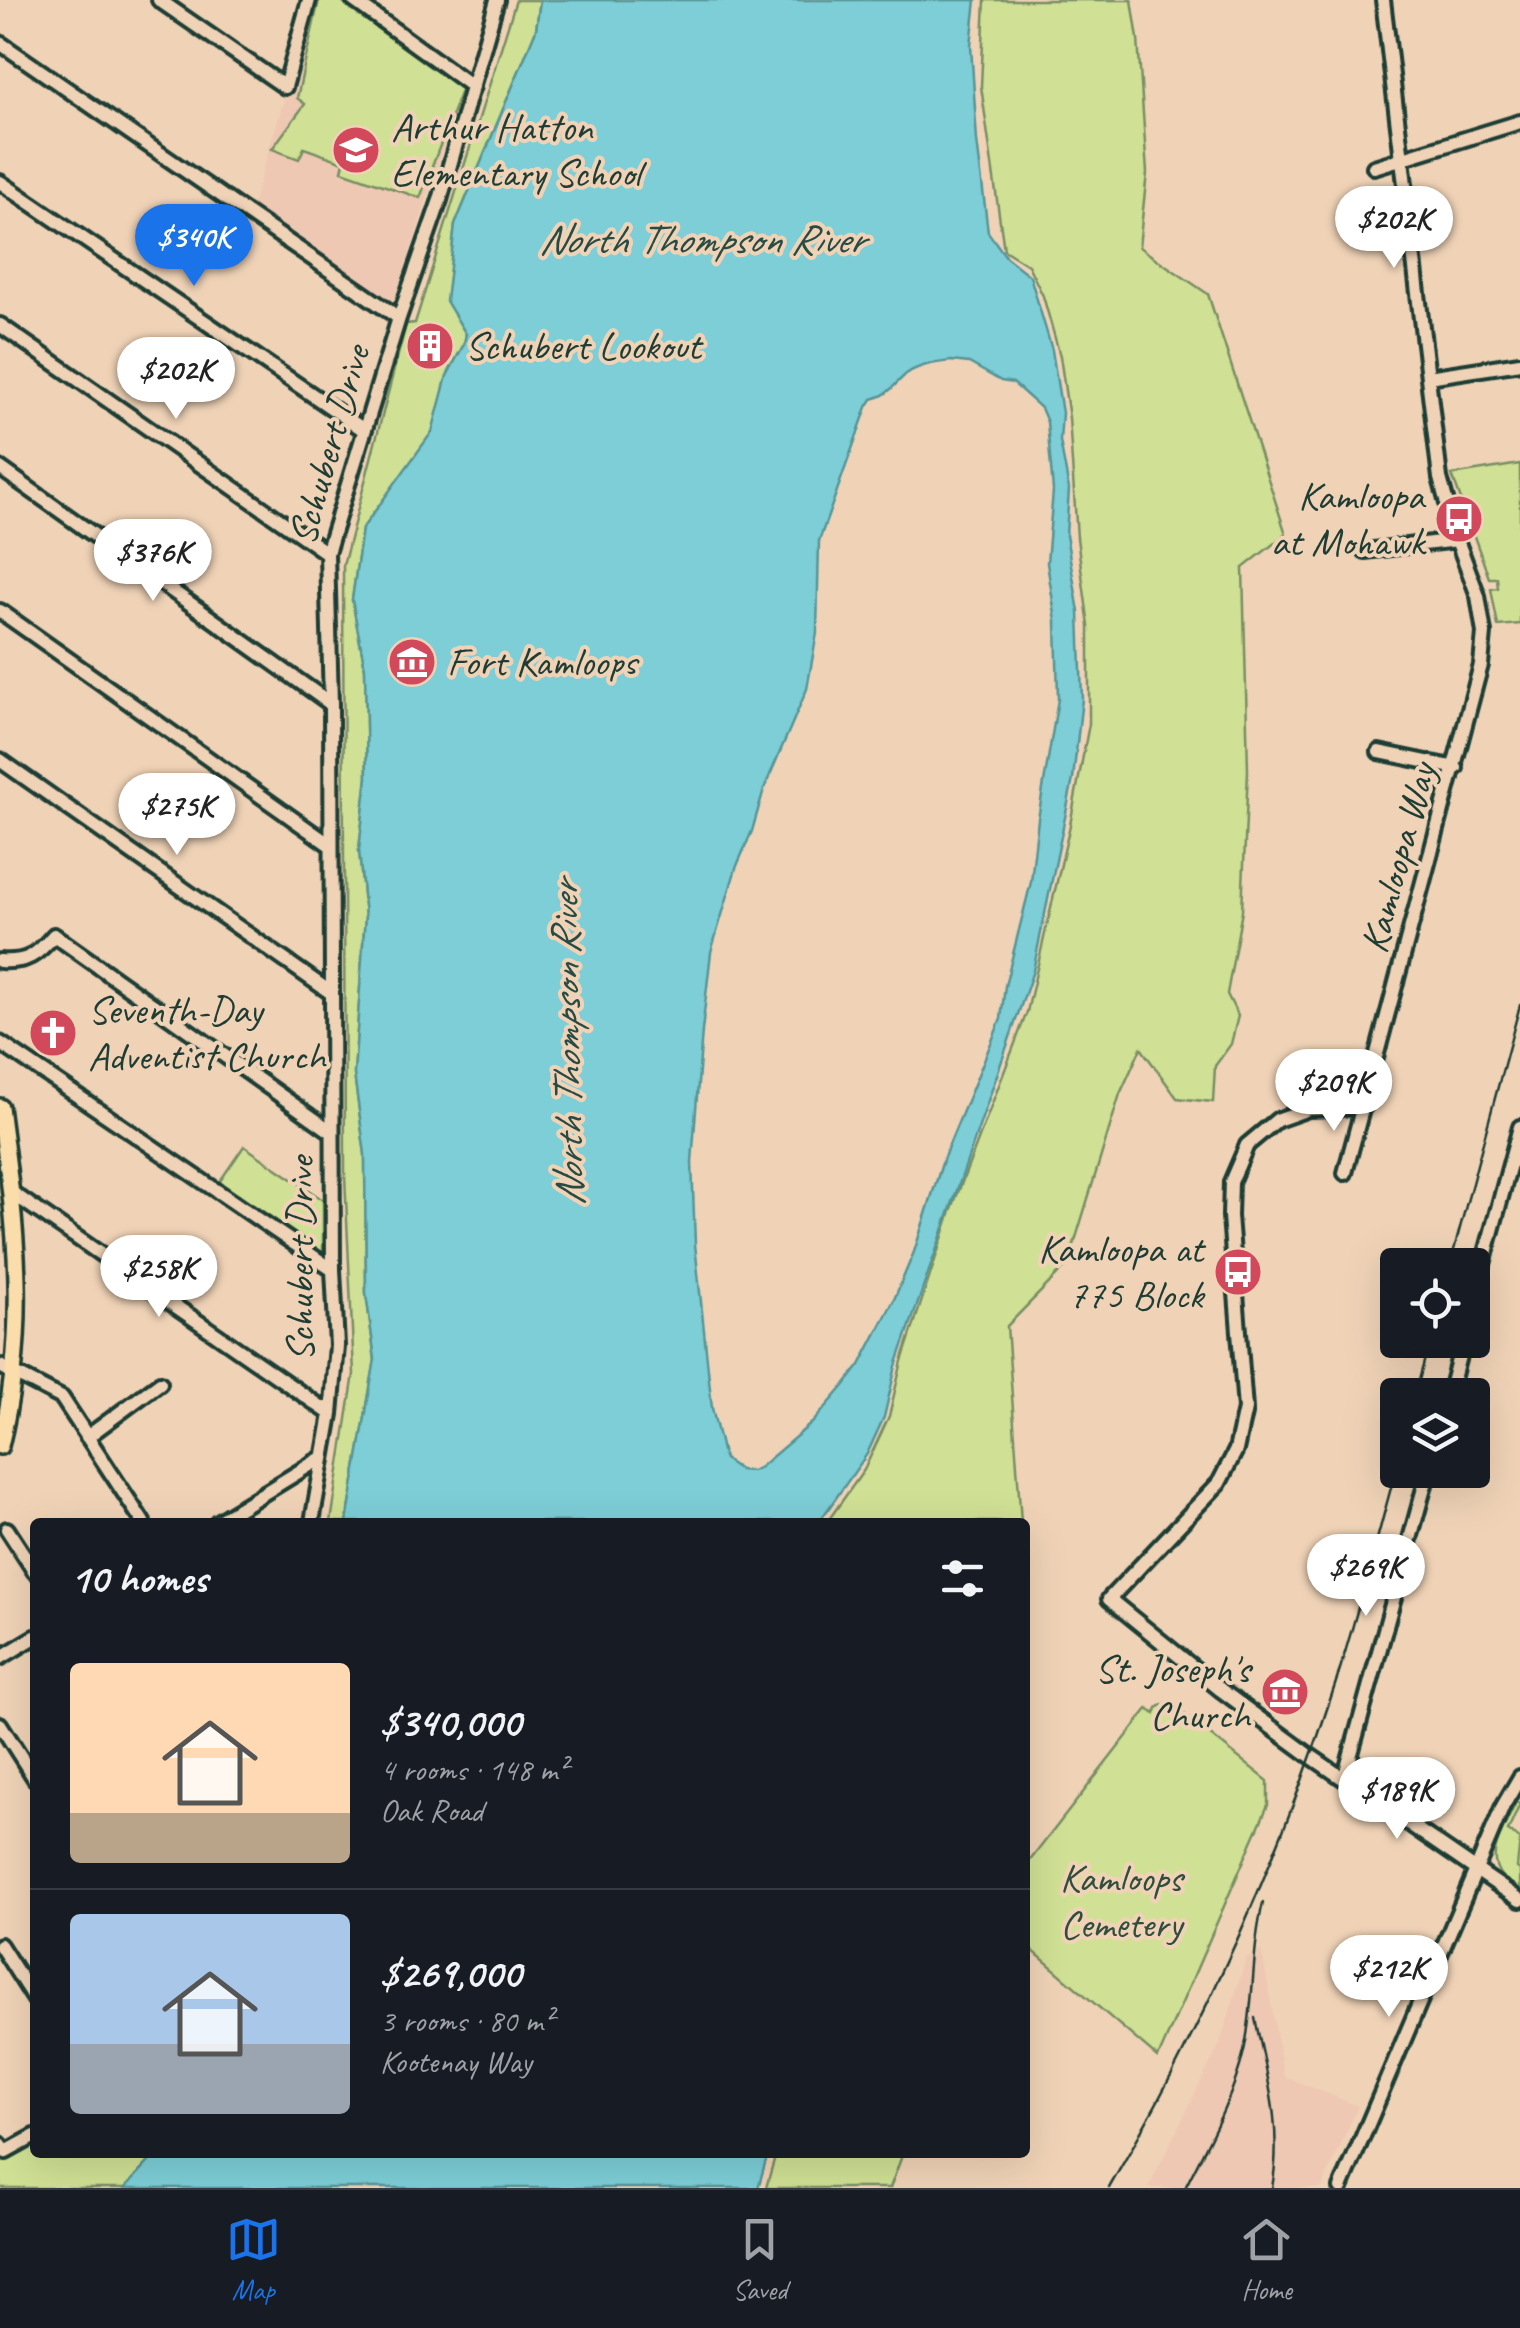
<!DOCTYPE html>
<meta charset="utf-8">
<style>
body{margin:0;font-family:Caveat,sans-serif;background:#20242c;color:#f1f3f6;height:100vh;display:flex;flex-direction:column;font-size:38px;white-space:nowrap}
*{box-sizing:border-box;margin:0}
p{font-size:32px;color:#9ea1a6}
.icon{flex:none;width:55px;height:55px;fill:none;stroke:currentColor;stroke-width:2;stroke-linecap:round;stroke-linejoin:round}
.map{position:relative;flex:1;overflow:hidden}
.drawer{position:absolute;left:30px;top:1518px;width:1000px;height:640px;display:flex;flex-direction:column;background:#171b24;border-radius:10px;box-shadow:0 10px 40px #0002}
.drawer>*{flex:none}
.tools{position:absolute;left:1380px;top:1248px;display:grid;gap:20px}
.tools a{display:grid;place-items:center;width:110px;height:110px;border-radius:10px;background:#171b24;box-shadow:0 10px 40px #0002;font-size:50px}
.price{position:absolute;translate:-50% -85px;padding:0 22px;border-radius:35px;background:#fff;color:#222;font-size:32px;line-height:65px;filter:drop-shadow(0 2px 5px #0008)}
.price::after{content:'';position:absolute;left:50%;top:60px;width:30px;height:22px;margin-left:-15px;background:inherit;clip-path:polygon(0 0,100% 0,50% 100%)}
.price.active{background:#1a73e8;color:#fff}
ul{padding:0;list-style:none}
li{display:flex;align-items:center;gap:30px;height:250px;padding:0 40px}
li+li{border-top:2px solid #363941}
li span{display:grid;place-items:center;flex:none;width:280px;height:200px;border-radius:10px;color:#555}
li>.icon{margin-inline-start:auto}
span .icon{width:120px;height:120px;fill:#fffc;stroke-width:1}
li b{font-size:42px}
h2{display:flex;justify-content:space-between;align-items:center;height:120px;padding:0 40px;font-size:42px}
.menu{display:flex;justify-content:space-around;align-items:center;height:140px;border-top:2px solid #363941;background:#171b24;font-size:28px;color:#9ea1a6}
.menu a{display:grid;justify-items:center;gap:5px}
.menu .active{color:#1a73e8}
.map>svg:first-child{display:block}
</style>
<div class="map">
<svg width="1520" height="2188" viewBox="0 0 1520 2188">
<rect width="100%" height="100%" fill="#f0d3b7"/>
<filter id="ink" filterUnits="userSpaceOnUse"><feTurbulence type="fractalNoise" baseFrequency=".01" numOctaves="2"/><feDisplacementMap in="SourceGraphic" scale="20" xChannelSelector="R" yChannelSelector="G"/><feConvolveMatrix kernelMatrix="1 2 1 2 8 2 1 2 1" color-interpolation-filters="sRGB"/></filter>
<g filter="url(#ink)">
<path fill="#eec8b3" d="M314,0H344L462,88L393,306L250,212Z
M1262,1951L1284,2076L1358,2106L1322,2188H1148L1220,2043L1246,1958Z"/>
<path fill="#d0e094" stroke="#788e64" stroke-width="2.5" d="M319,0H340L462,88L420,198L342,171L344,162L304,148L299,159L272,149L305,104L297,98Z
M516,0H540L536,30L455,225L447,301L466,334L464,344L447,376L433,432L362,529L352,600L365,668L367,777L359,850L365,916L354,1074L365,1154L366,1293L375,1360L347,1522H331L354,1374L345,1176L343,566L406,324L415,323Z
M985,0H1132L1138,39L1147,173L1139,247L1208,294L1286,534L1243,568L1248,770L1242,911L1227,994L1238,1016L1231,1044L1215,1066L1213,1102L1177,1098L1141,1048L1120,1094L1068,1264L1007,1326L1021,1522H827L864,1470L889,1416L902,1361L951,1211L1027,1012L1070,825L1089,724V626L1077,538L1069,418L1060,356L1043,296L1028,265L1004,250L981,86Z
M1520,464V624L1498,626L1491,589L1498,588L1497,578H1489L1452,475Z
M244,1146L323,1200V1254L218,1184Z
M1169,1702L1268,1781V1805L1158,2058L1025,1944V1867L1148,1709L1155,1714L1157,1708Z
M1516,1802L1520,1804L1508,1831L1520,1839L1517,1868L1520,1870V1894C1477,1863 1498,1843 1516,1802Z
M35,2141V2152L157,2153L125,2188H0V2149Z
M776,2153V2152L903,2153L890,2188H766Z"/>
<path fill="#7dced7" stroke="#579496" stroke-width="2.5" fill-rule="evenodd" d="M540,0H976L971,45L977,141L988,232L1006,257L1030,276L1052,350L1062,413L1060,441L1069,489L1066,535L1079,612L1082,699L1073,779L1033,971L896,1366L884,1417L867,1454L819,1522H347L375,1359L366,1293L365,1154L354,1074L365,916L359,850L367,777L365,668L352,600L362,529L432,432L447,376L464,344L466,334L446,301L455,225L536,30ZM951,361L969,363L1001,381L1013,383L1041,408L1047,422L1053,491L1047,563L1056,621L1058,699L1038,819L1031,882L1005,986L1001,1019L944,1157L914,1252L893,1302L860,1365L844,1386L813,1422L760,1467L752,1471L740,1470L724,1459L712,1408L695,1244L692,1162L702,1031L711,952L736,868L752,831L764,789L807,689L817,633L819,541L867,407L872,399C889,395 892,387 904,376C916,365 936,363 951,361Z
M157,2153V2152L768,2153L758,2188H125Z"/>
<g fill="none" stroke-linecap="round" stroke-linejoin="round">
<g stroke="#1f3d34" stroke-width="20">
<path id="minor" d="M159,0L285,87L309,0
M353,0L473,87
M0,43L399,318
M1374,167L1520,122
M0,182L364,430
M0,325L327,553
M1428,377L1520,363
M0,468L331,704
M1365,551L1457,540
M0,611L330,845
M1379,752L1456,768
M0,760L330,992
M0,961C27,963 37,955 54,935L332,1132
M0,1043L333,1270
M1364,1107L1308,1109L1277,1120L1247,1145L1231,1182L1230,1216L1245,1409L1236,1450L1219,1483L1109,1599L1221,1690L1309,1755L1520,1900
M1345,1173L1481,665L1484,633L1478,596L1457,540L1440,478L1383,0
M11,1192L331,1414
M1472,1305L1520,1127
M0,1366L62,1398L143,1522
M1449,1395L1463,1340
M87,1437L160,1383
M217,1522L323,1457
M312,1522L331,1414L337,1346L333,1270L331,704L327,553L399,318L440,200L497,0
M7,1529L35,1572
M0,1658L35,1637
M0,1724L35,1779
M1344,1779L1429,1470
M0,1945L35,2000
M0,2144L6,2152L35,2136
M1341,2188L1503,1806L1520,1777"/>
</g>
<g stroke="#1f3d34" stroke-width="22">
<path id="major" d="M0,1107C16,1226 29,1328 0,1446"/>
</g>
<use href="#minor" stroke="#f0d3b7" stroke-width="12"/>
<use href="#major" stroke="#faddab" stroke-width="15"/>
<path stroke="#1f3d34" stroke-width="2.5" d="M1450,1265L1520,1005
M1415,1395L1430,1340
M1255,2018C1267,2076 1283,2128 1272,2188
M1109,2188C1202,2029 1280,1857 1336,1682C1359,1609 1378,1535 1398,1462
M1185,2188C1207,2144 1233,2099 1244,2051C1255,2002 1251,1952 1263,1903"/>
</g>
</g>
<defs>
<g id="school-disc" transform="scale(2.5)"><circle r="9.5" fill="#d1495b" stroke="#f0d3b7"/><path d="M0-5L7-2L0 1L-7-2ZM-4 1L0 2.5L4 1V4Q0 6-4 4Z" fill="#fff"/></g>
<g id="building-disc" transform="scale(2.5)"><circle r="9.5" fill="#d1495b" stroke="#f0d3b7"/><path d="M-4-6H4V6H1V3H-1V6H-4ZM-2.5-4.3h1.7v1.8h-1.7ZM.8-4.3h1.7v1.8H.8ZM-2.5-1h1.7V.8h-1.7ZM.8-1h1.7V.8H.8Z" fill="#fff"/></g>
<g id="bus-disc" transform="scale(2.5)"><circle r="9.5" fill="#d1495b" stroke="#f0d3b7"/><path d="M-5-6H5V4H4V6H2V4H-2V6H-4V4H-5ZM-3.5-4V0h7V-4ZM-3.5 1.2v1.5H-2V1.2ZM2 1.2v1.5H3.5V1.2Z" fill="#fff"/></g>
<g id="museum-disc" transform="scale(2.5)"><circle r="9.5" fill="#d1495b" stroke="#f0d3b7"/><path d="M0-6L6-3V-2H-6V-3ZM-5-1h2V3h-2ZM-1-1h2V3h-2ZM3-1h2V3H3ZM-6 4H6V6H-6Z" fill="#fff"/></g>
<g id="church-disc" transform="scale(2.5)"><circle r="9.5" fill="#d1495b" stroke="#f0d3b7"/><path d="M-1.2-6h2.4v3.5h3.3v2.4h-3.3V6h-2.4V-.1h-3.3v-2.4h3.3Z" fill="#fff"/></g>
</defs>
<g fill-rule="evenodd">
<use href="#school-disc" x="356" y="150"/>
<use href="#building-disc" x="430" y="346"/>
<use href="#bus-disc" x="1459" y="519"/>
<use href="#museum-disc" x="412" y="662"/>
<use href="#church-disc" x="53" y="1033"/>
<use href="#bus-disc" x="1238" y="1272"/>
<use href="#museum-disc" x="1285" y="1692"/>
</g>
<g text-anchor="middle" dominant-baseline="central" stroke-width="8" stroke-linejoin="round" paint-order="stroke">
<g font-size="40" fill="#1f3d34" stroke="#f0d3b7" text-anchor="start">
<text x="391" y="127">Arthur Hatton<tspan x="391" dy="46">Elementary School</tspan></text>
<text x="465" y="346">Schubert Lookout</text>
<text x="1424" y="496" text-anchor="end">Kamloopa<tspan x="1424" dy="46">at Mohawk</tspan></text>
<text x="447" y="662">Fort Kamloops</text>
<text x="88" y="1010">Seventh-Day<tspan x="88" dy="46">Adventist Church</tspan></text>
<text x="1203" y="1249" text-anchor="end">Kamloopa at<tspan x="1203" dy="46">775 Block</tspan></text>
<text x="1250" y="1669" text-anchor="end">St. Joseph's<tspan x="1250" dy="46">Church</tspan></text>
</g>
<g font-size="40" fill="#1f3d34" stroke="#f0d3b7">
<text transform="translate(329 445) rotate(-74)">Schubert Drive</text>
<text transform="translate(1398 858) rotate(-75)">Kamloopa Way</text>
<text transform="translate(300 1259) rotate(-90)">Schubert Drive</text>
</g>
<g font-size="40" fill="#314d3e" stroke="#f0d3b7">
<text x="1121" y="1878">Kamloops<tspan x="1121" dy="46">Cemetery</tspan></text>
</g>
<g font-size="42" font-style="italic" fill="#284c44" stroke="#f0d3b7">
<text x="701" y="239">North Thompson River</text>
<text transform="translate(567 1044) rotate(-91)">North Thompson River</text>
</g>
</g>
</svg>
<div class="tools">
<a><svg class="icon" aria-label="locate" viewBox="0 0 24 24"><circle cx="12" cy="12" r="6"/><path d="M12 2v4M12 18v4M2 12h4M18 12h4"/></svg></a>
<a><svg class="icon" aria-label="layers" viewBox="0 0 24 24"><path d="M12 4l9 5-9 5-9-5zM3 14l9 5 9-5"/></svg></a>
</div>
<b class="price" style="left:1394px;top:271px">$202K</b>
<b class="price active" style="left:194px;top:289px">$340K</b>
<b class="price" style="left:176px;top:422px">$202K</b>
<b class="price" style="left:153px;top:604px">$376K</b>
<b class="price" style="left:177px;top:858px">$275K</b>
<b class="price" style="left:1334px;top:1134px">$209K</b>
<b class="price" style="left:159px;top:1320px">$258K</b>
<b class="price" style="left:1366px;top:1619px">$269K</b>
<b class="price" style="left:1397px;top:1842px">$189K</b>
<b class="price" style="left:1389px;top:2020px">$212K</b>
<section class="drawer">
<h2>10 homes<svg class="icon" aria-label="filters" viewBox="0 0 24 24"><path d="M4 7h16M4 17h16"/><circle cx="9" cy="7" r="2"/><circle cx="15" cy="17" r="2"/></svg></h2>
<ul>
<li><span style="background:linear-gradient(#ffd9b3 75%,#b9a48a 0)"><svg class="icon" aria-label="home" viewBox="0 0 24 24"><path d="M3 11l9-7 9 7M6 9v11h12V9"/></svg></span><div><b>$340,000</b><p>4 rooms · 148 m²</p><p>Oak Road</p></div></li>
<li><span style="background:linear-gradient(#a9c7e8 65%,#9aa5b1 0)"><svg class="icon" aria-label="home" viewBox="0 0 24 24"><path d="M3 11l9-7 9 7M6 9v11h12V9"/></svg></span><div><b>$269,000</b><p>3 rooms · 80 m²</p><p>Kootenay Way</p></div></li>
</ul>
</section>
</div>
<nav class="menu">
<a class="active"><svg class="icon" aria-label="map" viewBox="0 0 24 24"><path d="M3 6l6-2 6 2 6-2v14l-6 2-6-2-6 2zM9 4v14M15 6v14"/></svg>Map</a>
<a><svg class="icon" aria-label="saved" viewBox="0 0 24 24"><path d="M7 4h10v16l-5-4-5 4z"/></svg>Saved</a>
<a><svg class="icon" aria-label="home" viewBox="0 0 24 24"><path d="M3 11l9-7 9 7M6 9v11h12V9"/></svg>Home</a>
</nav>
